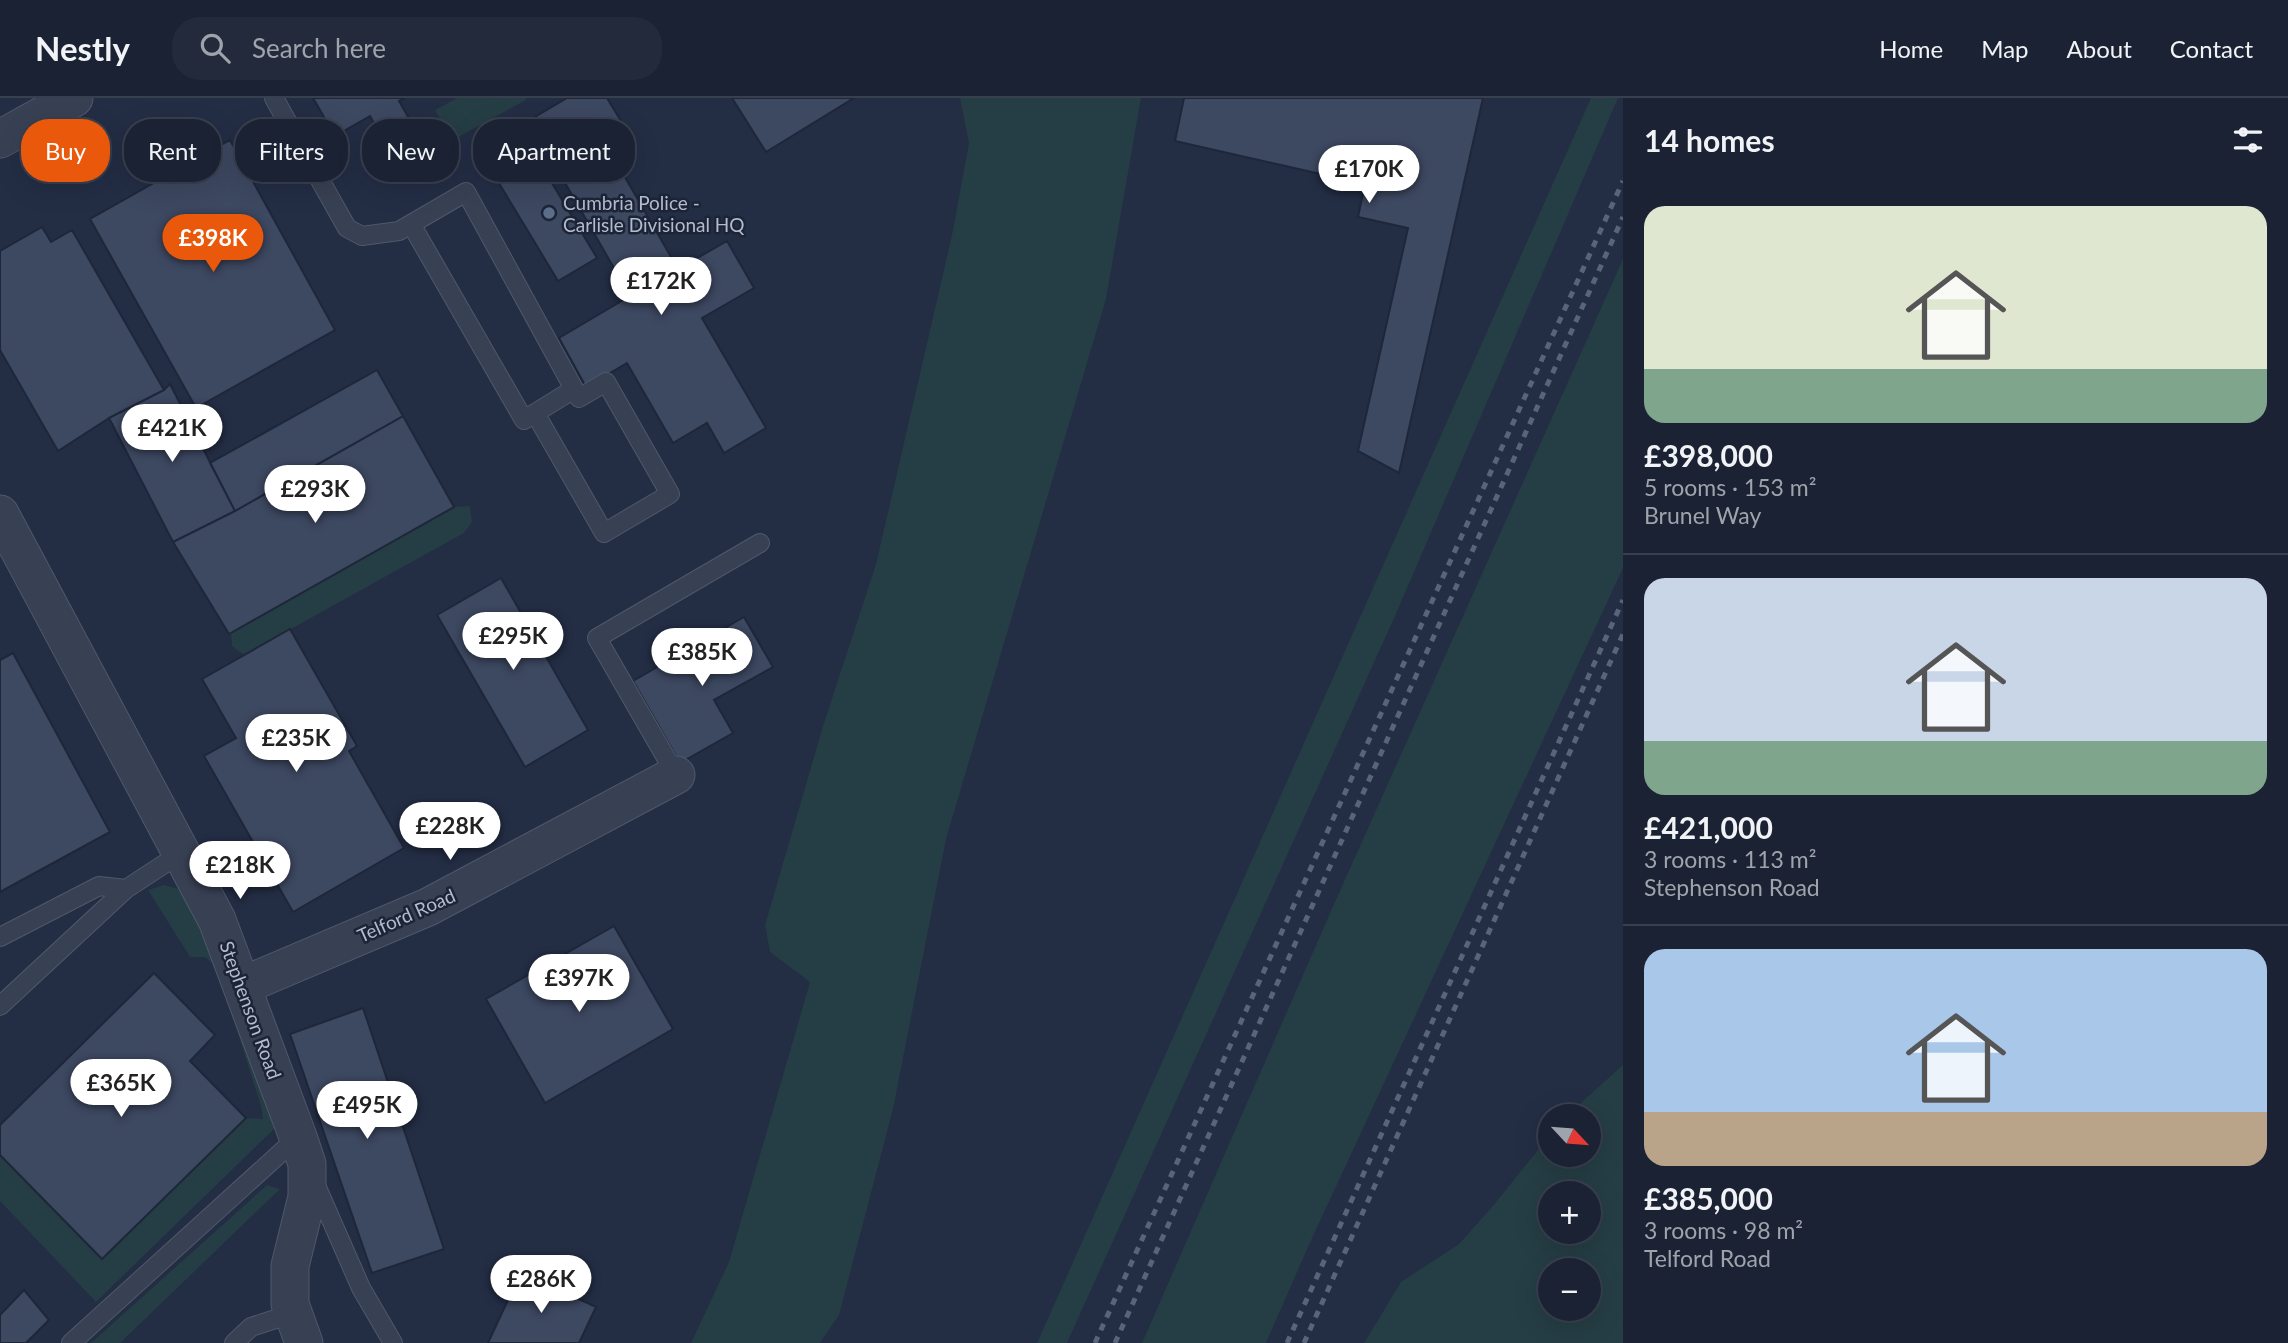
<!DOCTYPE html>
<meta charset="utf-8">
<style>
body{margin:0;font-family:Lato,sans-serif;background:#232a3b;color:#f1f3f6;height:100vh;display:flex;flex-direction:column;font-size:26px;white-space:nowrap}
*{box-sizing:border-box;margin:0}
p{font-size:23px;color:#9fa4ac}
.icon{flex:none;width:38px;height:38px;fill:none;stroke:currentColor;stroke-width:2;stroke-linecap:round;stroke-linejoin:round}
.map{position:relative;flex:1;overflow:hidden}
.panel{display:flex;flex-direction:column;background:#1a2233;width:665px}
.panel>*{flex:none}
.top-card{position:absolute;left:21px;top:21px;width:665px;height:63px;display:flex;gap:14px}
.needle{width:46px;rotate:116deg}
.fabs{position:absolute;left:1538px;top:1006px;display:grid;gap:14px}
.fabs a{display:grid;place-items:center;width:63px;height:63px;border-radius:50%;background:#1a2233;box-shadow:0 7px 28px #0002,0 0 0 2px #383f4e;font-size:35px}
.price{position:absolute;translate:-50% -60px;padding:0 16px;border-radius:24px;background:#fff;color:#222;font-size:23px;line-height:46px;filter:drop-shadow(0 2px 4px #0008)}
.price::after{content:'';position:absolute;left:50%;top:42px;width:21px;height:16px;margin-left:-10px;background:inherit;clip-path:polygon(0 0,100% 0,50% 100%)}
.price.selected{background:#ea580c;color:#fff}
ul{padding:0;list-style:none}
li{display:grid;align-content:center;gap:14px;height:371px;padding:0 21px}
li+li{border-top:2px solid #383f4e}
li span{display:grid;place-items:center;height:217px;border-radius:21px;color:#555}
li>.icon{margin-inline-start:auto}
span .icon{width:126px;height:126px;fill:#fffc;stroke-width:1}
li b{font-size:30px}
h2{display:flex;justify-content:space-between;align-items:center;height:84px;padding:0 21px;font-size:30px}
.tag{padding:0 24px;border-radius:28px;background:#1a2233;box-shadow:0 7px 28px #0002,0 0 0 2px #383f4e;font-size:24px;line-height:63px}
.tag.selected{background:#ea580c;color:#fff}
header{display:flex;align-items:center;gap:42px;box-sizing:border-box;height:98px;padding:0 35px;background:#1a2233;border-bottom:2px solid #383f4e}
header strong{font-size:33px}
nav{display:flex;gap:38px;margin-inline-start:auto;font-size:24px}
.search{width:490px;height:63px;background:#232a3b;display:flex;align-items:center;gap:18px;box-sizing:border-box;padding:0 24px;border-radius:28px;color:#9fa4ac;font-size:26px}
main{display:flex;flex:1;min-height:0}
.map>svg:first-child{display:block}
</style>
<header>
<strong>Nestly</strong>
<div class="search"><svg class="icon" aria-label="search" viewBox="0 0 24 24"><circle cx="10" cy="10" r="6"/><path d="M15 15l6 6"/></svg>Search here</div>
<nav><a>Home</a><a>Map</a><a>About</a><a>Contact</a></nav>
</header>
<main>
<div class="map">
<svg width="1623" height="1245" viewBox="0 0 1623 1245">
<rect width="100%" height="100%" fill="#232d44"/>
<path fill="#253d44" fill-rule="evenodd" d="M457,0H525L526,2L451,43L435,12Z
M960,0H1141L1106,201L946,741L893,1011L839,1217L820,1245H691L729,1164L810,884L770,854L765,827L823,628L876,466L952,137L969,45Z
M1591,0H1618L1395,518L1067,1245H1037Z
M1623,161V470L1308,1149L1266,1245H1142L1334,806Z
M470,408L472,424L464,435L244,557L232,548L231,535L454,409Z
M164,787L187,793L207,807L275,1011L274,1031L96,1204L0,1103V1057L102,1161L246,1020L263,1021L261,1008L217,869L205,859H190L148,792Z
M1623,967V1245H1364L1401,1184L1459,1146L1492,1109L1550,1037V1057H1589V1018H1566ZM1550,1096H1589V1134H1550ZM1550,1172H1589V1211H1550Z
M267,1087L280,1091L120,1245H91Z"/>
<path fill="#3d4861" stroke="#1e273a" stroke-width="2" d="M313,0H405L399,3L435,66L408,83L370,18L335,38Z
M567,0H607L624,28L546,75L597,160L558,183L479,52Z
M732,0H854L766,54Z
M1184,0H1483L1399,375L1358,353L1408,130L1358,119L1365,86L1175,43Z
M230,42L335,232L196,310L90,121Z
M611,55L678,171L727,143L754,190L702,220L766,330L724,355L707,325L673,345L627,265L586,289L559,240L630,198L564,83Z
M42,129L51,144L72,132L164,292L109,320L58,353L0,252V153Z
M377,272L403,318L235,413L210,365Z
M170,286L235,413L173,444L109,320L164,292Z
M403,318L454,409L229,536L173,444L235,413Z
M501,480L588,632L525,669L437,517Z
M744,519L773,569L714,602L733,635L680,665L633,583Z
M290,531L357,648L349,653L404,750L293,814L204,658L236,640L202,581Z
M13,555L110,734L0,794V562Z
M614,828L673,931L545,1005L486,901Z
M154,875L215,937L190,963L246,1020L102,1161L0,1057V1027Z
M363,910L444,1151L372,1175L290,936Z
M521,1174L596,1209L579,1245H488Z
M24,1192L49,1222L26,1245H0V1217Z"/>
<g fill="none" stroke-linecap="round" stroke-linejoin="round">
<g stroke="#50586a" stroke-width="20">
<path id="lane" d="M274,0L347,130L362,138L399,133L466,94L574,291L524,322L411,126
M535,315L604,435L670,396L606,284L579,300L574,291
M676,677L597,540L760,445
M0,839L99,788L126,791
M0,908L126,791L181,755
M315,1085L361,1190L393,1245
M71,1245L298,1039
M234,1245L251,1229L294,1215"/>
</g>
<g stroke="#50586a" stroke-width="39">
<path id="street" d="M0,41L74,0
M0,416L217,822L298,1039L307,1066V1099L290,1168V1206L304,1245
M242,888L428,809L676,677"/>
</g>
<use href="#lane" stroke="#384053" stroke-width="18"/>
<use href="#street" stroke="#384053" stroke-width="37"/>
<path stroke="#59637a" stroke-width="5" stroke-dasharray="7 7" stroke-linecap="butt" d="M1095,1245L1623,83
M1115,1245L1623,119
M1287,1245L1623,502
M1304,1245L1623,536"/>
</g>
<circle fill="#5c6f8a" stroke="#1c2538" stroke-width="2.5" cx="549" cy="115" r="7"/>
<g text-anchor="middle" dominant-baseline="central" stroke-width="5" stroke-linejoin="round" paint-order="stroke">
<g font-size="19" fill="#b5bbcd" stroke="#1c2538" text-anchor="start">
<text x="563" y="104">Cumbria Police -<tspan x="563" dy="22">Carlisle Divisional HQ</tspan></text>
</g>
<g font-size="19" fill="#b5bbcd" stroke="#1c2538">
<text transform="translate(406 817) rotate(-24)">Telford Road</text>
<text transform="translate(251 912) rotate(70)">Stephenson Road</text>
</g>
</g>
</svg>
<div class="fabs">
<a><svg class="needle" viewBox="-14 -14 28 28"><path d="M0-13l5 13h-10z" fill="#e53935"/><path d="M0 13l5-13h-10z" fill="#9fa4ac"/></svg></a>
<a>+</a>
<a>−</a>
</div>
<b class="price" style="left:1369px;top:107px">£170K</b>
<b class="price selected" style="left:213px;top:176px">£398K</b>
<b class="price" style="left:661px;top:219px">£172K</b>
<b class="price" style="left:172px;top:366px">£421K</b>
<b class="price" style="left:315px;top:427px">£293K</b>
<b class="price" style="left:513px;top:574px">£295K</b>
<b class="price" style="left:702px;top:590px">£385K</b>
<b class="price" style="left:296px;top:676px">£235K</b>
<b class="price" style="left:450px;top:764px">£228K</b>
<b class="price" style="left:240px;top:803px">£218K</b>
<b class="price" style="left:579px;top:916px">£397K</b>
<b class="price" style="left:121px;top:1021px">£365K</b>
<b class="price" style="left:367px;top:1043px">£495K</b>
<b class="price" style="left:541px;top:1217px">£286K</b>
<div class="top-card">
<a class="tag selected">Buy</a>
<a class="tag">Rent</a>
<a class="tag">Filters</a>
<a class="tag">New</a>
<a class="tag">Apartment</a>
</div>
</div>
<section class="panel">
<h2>14 homes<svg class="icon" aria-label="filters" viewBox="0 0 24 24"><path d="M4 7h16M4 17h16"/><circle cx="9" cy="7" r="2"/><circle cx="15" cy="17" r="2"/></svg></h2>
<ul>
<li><span style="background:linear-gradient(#dfe7d0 75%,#7fa58c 0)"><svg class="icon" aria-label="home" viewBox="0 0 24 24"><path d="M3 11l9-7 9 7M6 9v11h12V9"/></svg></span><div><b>£398,000</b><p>5 rooms · 153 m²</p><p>Brunel Way</p></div></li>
<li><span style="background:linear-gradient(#c9d6e8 75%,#7fa58c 0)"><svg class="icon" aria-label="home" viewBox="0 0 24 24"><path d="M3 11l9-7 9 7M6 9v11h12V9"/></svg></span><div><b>£421,000</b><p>3 rooms · 113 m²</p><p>Stephenson Road</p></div></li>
<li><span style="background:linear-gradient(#a9c7e8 75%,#b9a48a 0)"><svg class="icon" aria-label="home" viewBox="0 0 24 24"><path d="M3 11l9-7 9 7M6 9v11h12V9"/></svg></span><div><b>£385,000</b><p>3 rooms · 98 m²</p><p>Telford Road</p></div></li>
</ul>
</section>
</main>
